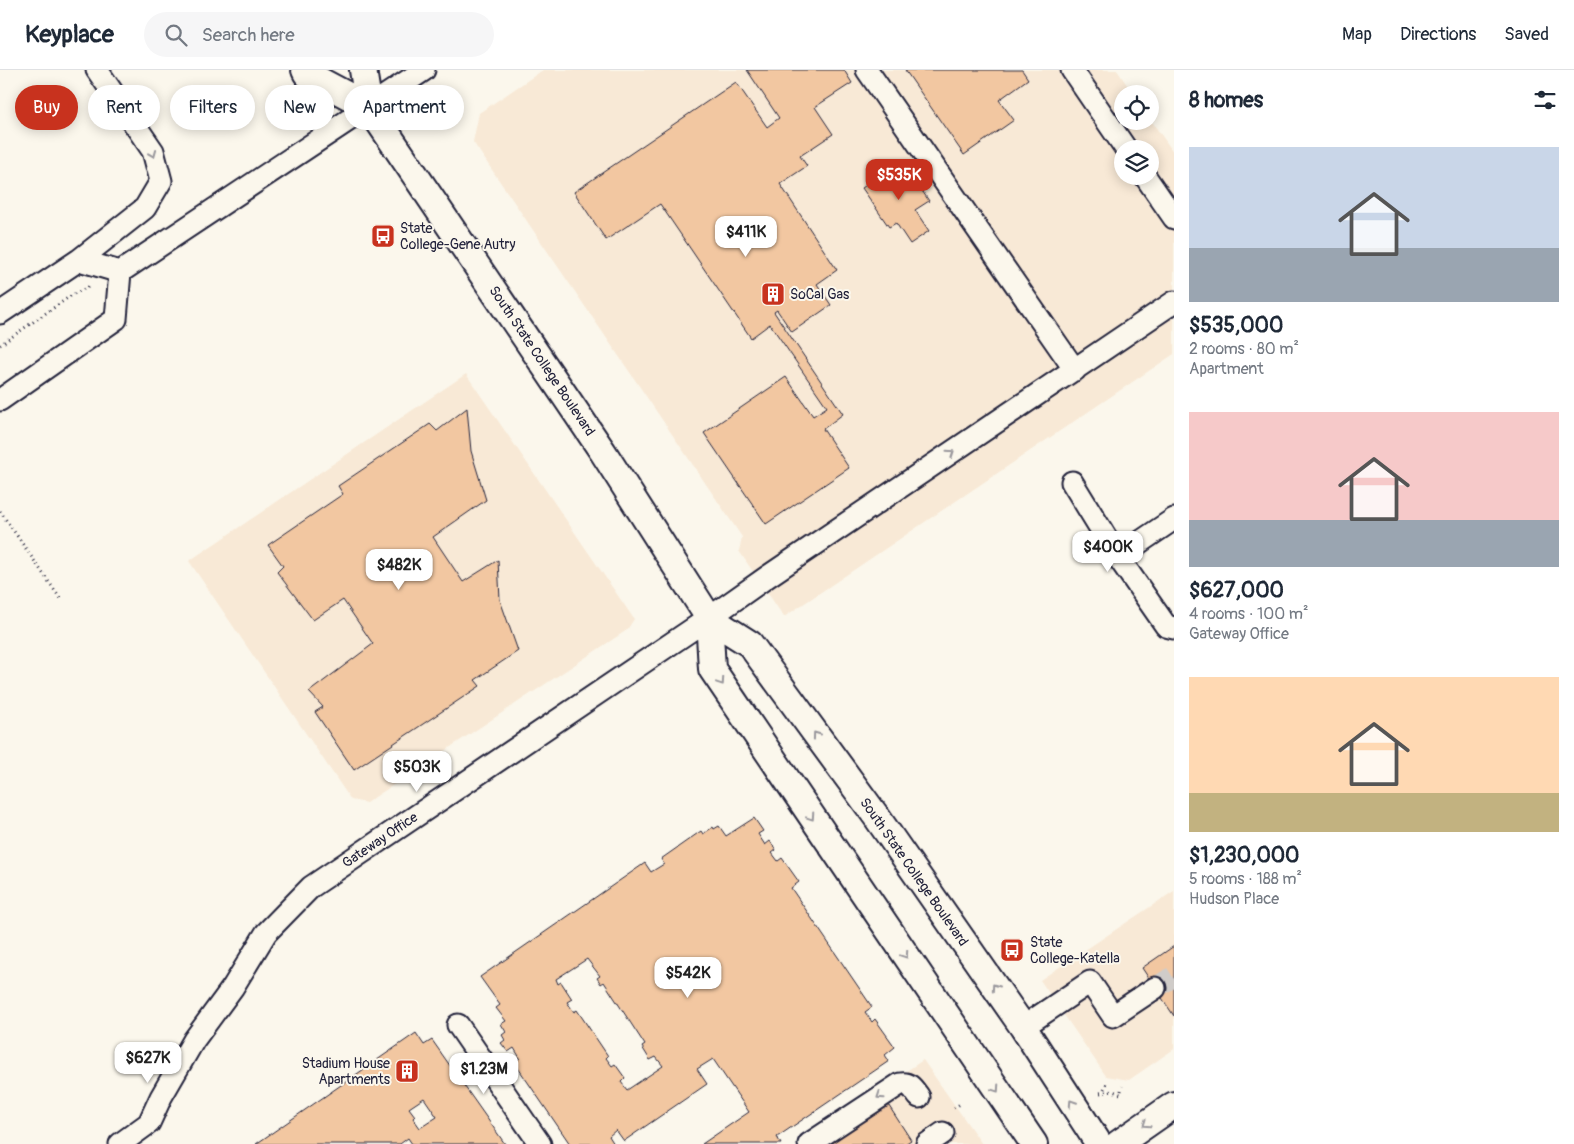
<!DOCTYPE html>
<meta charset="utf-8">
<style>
body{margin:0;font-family:Pangolin,sans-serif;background:#f6f6f7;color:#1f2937;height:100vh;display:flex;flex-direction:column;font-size:19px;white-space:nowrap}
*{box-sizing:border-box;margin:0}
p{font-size:16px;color:#747a83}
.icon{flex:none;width:28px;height:28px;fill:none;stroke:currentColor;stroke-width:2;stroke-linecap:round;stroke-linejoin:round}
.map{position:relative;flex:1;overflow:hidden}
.drawer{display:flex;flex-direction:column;background:#fff;width:400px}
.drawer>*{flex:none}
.guide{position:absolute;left:15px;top:15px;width:475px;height:45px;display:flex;gap:10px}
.buttons{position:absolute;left:1114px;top:15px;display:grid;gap:10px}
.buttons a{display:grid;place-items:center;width:45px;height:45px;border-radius:50%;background:#fff;box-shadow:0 2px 12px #0003;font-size:25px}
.price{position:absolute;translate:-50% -42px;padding:0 11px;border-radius:10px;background:#fff;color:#222;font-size:16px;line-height:32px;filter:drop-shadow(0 1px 2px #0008)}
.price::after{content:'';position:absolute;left:50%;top:30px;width:15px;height:11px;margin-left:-8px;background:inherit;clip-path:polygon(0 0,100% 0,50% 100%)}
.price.on{background:#c8321e;color:#fff}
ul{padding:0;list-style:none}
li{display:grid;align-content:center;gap:10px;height:265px;padding:0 15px}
li span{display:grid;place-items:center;height:155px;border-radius:0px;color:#555}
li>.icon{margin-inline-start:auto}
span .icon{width:90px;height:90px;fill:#fffc;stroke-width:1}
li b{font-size:21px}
h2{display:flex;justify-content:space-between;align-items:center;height:60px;padding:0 15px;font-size:21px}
.pill{padding:0 18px;border-radius:22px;background:#fff;box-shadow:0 2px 12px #0003;font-size:18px;line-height:45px}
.pill.on{background:#c8321e;color:#fff}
header{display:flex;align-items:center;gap:30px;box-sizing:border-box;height:70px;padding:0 25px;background:#fff;border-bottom:1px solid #e0e1e3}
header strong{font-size:24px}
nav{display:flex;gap:28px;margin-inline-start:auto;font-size:18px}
.search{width:350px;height:45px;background:#f6f6f7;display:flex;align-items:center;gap:12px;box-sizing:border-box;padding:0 18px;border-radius:28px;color:#747a83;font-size:19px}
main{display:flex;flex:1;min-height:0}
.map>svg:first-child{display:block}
</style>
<header>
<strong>Keyplace</strong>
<div class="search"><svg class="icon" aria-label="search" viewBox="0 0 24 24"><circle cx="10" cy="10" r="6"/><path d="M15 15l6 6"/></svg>Search here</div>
<nav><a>Map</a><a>Directions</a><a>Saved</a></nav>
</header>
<main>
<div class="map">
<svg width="1174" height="1074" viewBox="0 0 1174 1074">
<rect width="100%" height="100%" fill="#fbf7ec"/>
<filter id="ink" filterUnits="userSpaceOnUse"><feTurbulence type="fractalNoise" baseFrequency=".02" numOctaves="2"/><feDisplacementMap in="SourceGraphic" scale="10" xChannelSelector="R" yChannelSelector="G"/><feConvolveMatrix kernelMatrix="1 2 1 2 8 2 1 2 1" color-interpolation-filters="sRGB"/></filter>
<g filter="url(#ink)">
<path fill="#f8e9d6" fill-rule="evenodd" d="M543,0H1117L1133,24H1122V51H1150V49L1174,83V284L784,547L739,481L742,467L473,72L479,43ZM1122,79H1150V106H1122Z
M466,304L634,549L627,560L366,733L351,730L189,491Z
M1174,821V979L1129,1010L1106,1006L1040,910Z
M923,990L982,1074H797Z"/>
<path fill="#f2c7a1" stroke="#22223b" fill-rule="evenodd" d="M747,0H844L852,13L815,37L833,64L800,86L807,96L780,114L837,200L817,214L831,235L792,262L777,240L774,242L843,344L823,359L849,398L766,454L704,363L786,307L813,346L827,337L770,254L751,268L660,134L606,170L574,122L736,12L767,57L779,48Z
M905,0H1022L1028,9L999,30L1014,50L964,85Z
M902,91L929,131L915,140L929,161L910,174L896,153L889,157L862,118Z
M467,338L471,381L486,430L433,467L463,512L498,490L500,530L518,581L475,610L480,616L354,700L315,642L323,637L309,622L373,574L343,530L313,550L277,502L283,496L268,475L343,424L338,416L430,354L437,361Z
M754,748L763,761L758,764L765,775L770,771L776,780L772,783L778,791L782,788L799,812L791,818L872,937L865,942L872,952L875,949L895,977L885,985L889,991L777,1067L781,1074H702L749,1042L713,989L697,999L707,1014L624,1071L616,1060L609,1066L614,1074H570L514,992L520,988L514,978L508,982L501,973L505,970L502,965L506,962L501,954L506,951L496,938L500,935L480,907L645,793L651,802L664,794L661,789L701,761L703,764L713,757L714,759L719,756L726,766ZM587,889L600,906L597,908L601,914L604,912L645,975L642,977L650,990L656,987L663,996L627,1020L621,1012L625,1008L615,994L612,996L606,988L608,986L577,940L574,942L567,932L572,929L561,912L558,914L556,909Z
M1174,876V946L1142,898Z
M416,963L424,975L432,970L505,1074H412L408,1068L400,1074H256ZM424,1028L437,1047L420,1058L413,1048L415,1046L409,1038Z
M887,1033L911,1070L905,1074H826Z"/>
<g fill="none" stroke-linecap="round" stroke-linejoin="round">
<path stroke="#d0ccc9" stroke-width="21" stroke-dasharray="21 11" stroke-linecap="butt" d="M1155,918L1174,906"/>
<g stroke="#22223b" stroke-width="25">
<path id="minor" d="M867,0L1075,300
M1072,0L1126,79
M1145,106L1174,148
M79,190L145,138L161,111L153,81L97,0
M0,243L79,190L120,202L424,0
M0,330L116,249L120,202
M1072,412L1118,487L1166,556L1174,558
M1118,487L1174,449
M458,955L540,1074
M1023,957L1090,912L1113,946L1155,918
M120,1074L149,1053L161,1027L194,970L233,917L266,863L311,817L709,548L767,507L1174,232
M809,1074L900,1014C910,1012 913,1019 919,1027
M927,1074L943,1063"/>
</g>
<g stroke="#22223b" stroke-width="30">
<path id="major" d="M305,0L307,4L369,37
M363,0L369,37L603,382L709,548L750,574L876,746L1023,957L1099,1074
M709,548L712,599L1034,1074
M1118,1074L1174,1035"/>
</g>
<path stroke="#22223b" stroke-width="3" stroke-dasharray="1 4" stroke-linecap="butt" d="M0,275L72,225L90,216
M0,441L62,531
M1104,1019L1108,1011
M1121,1021L1122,1016
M1100,1023L1113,1021L1123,1025
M954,1038L960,1034"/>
<use href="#minor" stroke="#fbf7ec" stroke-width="21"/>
<use href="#major" stroke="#fbf7ec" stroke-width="26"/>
</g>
<defs><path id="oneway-chevron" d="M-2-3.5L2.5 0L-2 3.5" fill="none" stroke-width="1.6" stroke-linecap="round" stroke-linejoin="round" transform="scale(1.25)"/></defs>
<g stroke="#99979c">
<use href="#oneway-chevron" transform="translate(153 84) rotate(68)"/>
<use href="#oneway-chevron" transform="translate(951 383) rotate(-34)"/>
<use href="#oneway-chevron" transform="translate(721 612) rotate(56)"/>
<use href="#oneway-chevron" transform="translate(816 665) rotate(-126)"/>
<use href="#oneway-chevron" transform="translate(811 747) rotate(56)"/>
<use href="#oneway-chevron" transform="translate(905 885) rotate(56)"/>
<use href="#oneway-chevron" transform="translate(995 917) rotate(-125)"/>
<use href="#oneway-chevron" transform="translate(996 1019) rotate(56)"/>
<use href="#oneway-chevron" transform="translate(880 1026) rotate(146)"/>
<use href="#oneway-chevron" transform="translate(1072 1033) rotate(-123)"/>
<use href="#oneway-chevron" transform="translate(1146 1054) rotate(145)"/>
</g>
</g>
<defs>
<g id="bus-square" transform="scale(1.25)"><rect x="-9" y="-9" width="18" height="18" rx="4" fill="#c8321e" stroke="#fbf7ec"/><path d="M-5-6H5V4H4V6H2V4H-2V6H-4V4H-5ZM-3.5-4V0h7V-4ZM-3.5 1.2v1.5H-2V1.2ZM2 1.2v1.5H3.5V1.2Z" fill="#fff"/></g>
<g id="building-square" transform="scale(1.25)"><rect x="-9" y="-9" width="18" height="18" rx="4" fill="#c8321e" stroke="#fbf7ec"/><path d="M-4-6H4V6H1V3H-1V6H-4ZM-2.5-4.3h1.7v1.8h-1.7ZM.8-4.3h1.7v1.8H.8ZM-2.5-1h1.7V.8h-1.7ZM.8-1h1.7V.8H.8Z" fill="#fff"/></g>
</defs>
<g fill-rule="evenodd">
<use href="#bus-square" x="383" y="166"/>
<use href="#building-square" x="773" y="224"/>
<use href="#bus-square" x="1012" y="880"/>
<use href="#building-square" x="407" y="1001"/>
</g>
<g text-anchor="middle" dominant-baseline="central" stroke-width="4" stroke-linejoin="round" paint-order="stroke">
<g font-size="14" fill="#22223b" stroke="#fbf7ec" text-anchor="start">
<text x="400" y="158">State<tspan x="400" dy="16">College-Gene Autry</tspan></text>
<text x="790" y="224">SoCal Gas</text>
<text x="1030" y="872">State<tspan x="1030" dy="16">College-Katella</tspan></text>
<text x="390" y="993" text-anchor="end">Stadium House<tspan x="390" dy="16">Apartments</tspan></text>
</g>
<g font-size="14" fill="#22223b" stroke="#fbf7ec">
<text transform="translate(542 291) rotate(56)">South State College Boulevard</text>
<text transform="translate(380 770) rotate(-34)">Gateway Office</text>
<text transform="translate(914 802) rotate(55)">South State College Boulevard</text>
</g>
</g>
</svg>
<div class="buttons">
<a><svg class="icon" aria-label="locate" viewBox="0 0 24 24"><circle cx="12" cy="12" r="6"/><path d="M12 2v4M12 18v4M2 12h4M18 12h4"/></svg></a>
<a><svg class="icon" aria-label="layers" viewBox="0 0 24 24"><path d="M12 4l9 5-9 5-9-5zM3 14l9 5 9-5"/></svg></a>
</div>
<b class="price on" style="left:899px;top:131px">$535K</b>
<b class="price" style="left:746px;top:188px">$411K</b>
<b class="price" style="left:1108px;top:503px">$400K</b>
<b class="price" style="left:399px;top:521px">$482K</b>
<b class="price" style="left:417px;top:723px">$503K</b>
<b class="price" style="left:688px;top:929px">$542K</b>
<b class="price" style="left:148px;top:1014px">$627K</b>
<b class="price" style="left:484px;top:1025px">$1.23M</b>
<div class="guide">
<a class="pill on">Buy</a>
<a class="pill">Rent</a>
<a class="pill">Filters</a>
<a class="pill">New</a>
<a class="pill">Apartment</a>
</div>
</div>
<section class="drawer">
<h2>8 homes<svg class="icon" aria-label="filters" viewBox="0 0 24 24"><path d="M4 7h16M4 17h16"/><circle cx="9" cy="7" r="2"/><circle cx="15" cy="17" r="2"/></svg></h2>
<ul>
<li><span style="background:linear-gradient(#c9d6e8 65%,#9aa5b1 0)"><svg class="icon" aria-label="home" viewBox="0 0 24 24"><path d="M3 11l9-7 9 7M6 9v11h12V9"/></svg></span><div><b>$535,000</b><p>2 rooms · 80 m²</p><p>Apartment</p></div></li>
<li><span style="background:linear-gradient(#f6c9c9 70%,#9aa5b1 0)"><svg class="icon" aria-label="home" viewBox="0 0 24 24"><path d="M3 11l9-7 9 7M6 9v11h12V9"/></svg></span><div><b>$627,000</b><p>4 rooms · 100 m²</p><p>Gateway Office</p></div></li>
<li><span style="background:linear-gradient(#ffd9b3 75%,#c2b280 0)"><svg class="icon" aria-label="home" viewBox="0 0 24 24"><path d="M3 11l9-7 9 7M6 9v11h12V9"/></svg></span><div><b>$1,230,000</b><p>5 rooms · 188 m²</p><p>Hudson Place</p></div></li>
</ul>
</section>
</main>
